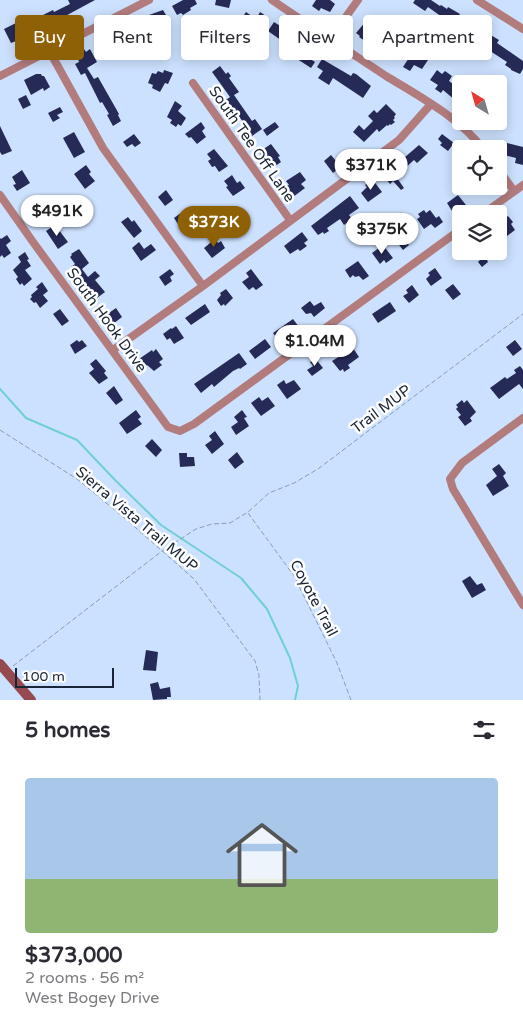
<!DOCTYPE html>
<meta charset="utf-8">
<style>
body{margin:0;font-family:"Varela Round",sans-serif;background:#f2f2f3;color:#2b2b33;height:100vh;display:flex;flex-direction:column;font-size:19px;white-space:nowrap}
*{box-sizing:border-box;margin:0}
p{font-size:16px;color:#7c7c81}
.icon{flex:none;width:28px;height:28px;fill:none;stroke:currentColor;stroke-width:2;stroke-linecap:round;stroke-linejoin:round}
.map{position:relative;height:700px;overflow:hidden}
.panel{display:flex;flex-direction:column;background:#fff;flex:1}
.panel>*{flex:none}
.banner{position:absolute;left:15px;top:15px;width:494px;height:45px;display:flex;gap:10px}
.needle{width:32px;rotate:323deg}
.buttons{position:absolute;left:452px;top:75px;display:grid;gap:10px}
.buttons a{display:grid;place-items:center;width:55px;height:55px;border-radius:5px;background:#fff;box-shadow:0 2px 12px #0003;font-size:25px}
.scale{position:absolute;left:15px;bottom:12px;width:99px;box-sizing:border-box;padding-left:5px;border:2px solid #182537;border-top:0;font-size:14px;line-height:18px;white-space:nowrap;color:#182537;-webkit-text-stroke:4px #fff;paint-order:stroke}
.price{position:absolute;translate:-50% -42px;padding:0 11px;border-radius:18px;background:#fff;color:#222;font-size:16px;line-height:32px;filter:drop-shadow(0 1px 2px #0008)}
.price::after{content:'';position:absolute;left:50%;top:30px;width:15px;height:11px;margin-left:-8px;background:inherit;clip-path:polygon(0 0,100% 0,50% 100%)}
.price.on{background:#8e6107;color:#fff}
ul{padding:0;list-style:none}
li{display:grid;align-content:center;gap:10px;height:265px;padding:0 25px}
li span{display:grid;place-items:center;height:155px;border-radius:5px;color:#555}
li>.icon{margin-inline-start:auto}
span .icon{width:90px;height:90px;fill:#fffc;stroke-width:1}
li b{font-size:21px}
h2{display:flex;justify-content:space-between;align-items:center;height:60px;padding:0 25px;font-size:21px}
.tag{padding:0 18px;border-radius:5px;background:#fff;box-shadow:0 2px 12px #0003;font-size:18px;line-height:45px}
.tag.on{background:#8e6107;color:#fff}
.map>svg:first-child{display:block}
</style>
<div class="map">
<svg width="523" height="700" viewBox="0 0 523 700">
<rect width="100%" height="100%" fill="#cce1ff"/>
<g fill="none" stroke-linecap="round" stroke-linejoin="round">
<path stroke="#70d0d1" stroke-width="2" d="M0,389L26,418L77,440L116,481L161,525L241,578L267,609L290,658L298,686L295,700"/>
</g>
<path fill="#262a57" d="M68,0H95L58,20L60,24L53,27L52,24L48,25L43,15L53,10L54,12L70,4Z
M183,0H195L197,4L190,8L191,10L183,15L181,13L177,15L172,6Z
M216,0H231L229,8L215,5Z
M316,0H330L335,4L330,12L321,8L319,11L312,6Z
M415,0H431L440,6L441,5L447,9L448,7L460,14L449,30L444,27L446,23L440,19L442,17L428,7L425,11L413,3Z
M163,10L169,20L149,30L143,20L150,16L149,15Z
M246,12L256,19L260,12L266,16L262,23L260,22L251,33L241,26L243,23L240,21Z
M367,20L375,27L369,35L372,38L368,43L359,37L360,36L356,33Z
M20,21L26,32L19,36L21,39L11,43L4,29Z
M274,22L291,33L289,36L311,51L307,57L315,62L311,68L288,53L292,48L268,31Z
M467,23L474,27L476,24L485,29L484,31L499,40L497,43L523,61V69L520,74L511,70V69L505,65L507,62L484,47L489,41L478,34L472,43L459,35Z
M135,27L138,33L132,37L134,40L122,46L119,40L124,38L122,35Z
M383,34L400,46L392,58L384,53L386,50L378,42Z
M84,49L86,52L90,49L97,62L87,68L94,79L98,77L119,114L118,115L121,121L113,126L107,115L109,114L102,102L100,103L85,73L81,75L75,64L79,62L76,53Z
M414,50L417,52L418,50L430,57L422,69L414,65L410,71L403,67Z
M322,59L351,76L353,73L356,74L371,86L363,98L333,78L329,85L318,78L323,71L317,67Z
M220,66L226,74L228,72L231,76L229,78L239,92L234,95L252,121L255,119L262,129L249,138L245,133L249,130L247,129L248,128L226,100L230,97L212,72Z
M164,70L173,73L168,84L165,83L160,92L152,88L153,85L148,83L152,73L156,74L158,71L163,73Z
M437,70L442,74L445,71L452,76L449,81L461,90V105L443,90L441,93L435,89L438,85L430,80Z
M36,74H41L42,76H44L50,87L44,91L43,88L31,95L24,80Z
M26,95L31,105L23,109L18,99Z
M175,101L182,106L178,111L186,118L181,126L178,124L176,127L170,123L172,120L167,117Z
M386,104L396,114L394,117L395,118L393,120L395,122L391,125L390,124L388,126L387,125L379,132L377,129L364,142L353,132L359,125L364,130L373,121L368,116L374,110L377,113Z
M60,107L63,112L57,115L60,118L53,122L48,113Z
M201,122L205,128L202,131L206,137L197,144L191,137L189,138L185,134Z
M275,122L279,127L267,136L263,130Z
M0,126L12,151L2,155L0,152Z
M74,132L85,152L74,158L63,138Z
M134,134L141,143L135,147L132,144L127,147L123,142Z
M442,134L454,143L448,151L440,145L442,143L438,139Z
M507,143L523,147V165L515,163L516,158L504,155Z
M271,144L280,156L278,157L281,162L271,169L259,152Z
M419,145L428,153L417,163L414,160L403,170L405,172L397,178L404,188L401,190L393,181L390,184L383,175L392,168L391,166L397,162L398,163Z
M214,149L228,166L219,172L215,166L212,167L208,161L211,159L207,154Z
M331,155L341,167L333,173L324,161Z
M86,165L91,172L89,174L95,181L85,189L74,174Z
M22,170L30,183L17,191L13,185L16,184L12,177Z
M300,172L306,180L301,184L305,188L293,197L287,189L289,188L287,186L289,185L286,181Z
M232,175L237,183L240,181L245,188L233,196L226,187L228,186L224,181Z
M373,180L382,192L368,202L361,193L367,187L365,185Z
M467,186H485L483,194Z
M166,190L173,200L165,206L158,197Z
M458,195L466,205L460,210L457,207L452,211L447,203Z
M350,196L359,208L349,215L352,219L344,225L340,219L327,228L329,231L324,234L323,232L318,235L311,226Z
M43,197L53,210L45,216L40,209L33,214L29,208Z
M185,210L189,216L192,213L197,220L194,223L197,226L190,231L181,223L178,224L174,218Z
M424,210L426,213L430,210L436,218L439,216L443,222L435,228L431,224L424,229L417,219L420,217L418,214Z
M508,216L513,222L511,224L515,230L503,239L499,233V222Z
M128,217L132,222L134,220L142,231L134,238L121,222Z
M55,225L68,242L58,249L46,231Z
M407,227L413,236L406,241L409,245L403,250L393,237Z
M302,232L308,240L304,243L307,246L300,251L298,249L290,254L284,246Z
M7,235L11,241L6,245L11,253L4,258L2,255L0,257V238L1,239Z
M215,239L218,243L221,241L225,248L212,258L204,248Z
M139,242L144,249L151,244L156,250L141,261L132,248Z
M383,245L393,258L386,263L384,260L380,264L372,253Z
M79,249L89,263L82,269L88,277L95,271L100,276L95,280L105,292L97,298L89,292L71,267L75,264L70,257L72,255L71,254Z
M474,251H498L487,260L488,262L482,267L478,262L480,260Z
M25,252L29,259L27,260L31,266L25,270L32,279L24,286L22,283L20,285L16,279L18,277L13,270L21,262L18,257Z
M358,261L369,276L363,280L359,276L355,277L353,275L350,278L345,270Z
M435,268L442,278L431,286L426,279L430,275L428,273Z
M170,269L174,274L170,277L172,281L165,286L159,277Z
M251,269L263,285L256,290L253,287L249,290L242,282L249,277L246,273Z
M42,282L48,291L43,295L48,301L40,308L36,302L34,303L30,299L32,297L31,295L38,289L36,287Z
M453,284L461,294L453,300L445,290Z
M412,285L419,295L409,303L403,296L408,293L406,290Z
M226,289L233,298L225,306L224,304L221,306L217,300L221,295L220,293Z
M310,301L314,306L321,302L325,308L314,317L311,313L306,314L301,308Z
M390,302L396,311L378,323L372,314Z
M205,304L210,312L191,325L185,318Z
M116,308L122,317L113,324L106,315Z
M60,309L69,321L62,326L53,314Z
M293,319L299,327L279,341L273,333Z
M176,326L184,338L174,344L170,338L167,340L163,334L171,328L172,329Z
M265,339L271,347L255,359L249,351Z
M77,340L79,342L82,340L87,346L75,354L70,345Z
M515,340L522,349L513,356L506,347Z
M353,348L359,357L348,365L350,368L344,372L343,369L340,371L332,361Z
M156,349L163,359L159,362L162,365L154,371L147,365L144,367L139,359L152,350L153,352Z
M239,353L247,364L240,369L239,368L233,371L214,387L212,384L201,393L194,384Z
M315,358L323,368L312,376L307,370L313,366L310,362Z
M96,359L106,371L104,373L108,378L99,384L89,373L94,369L90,364Z
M520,366L523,370V389L519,384L499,399L490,388L505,377L507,379L516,373L514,370Z
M284,380L286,384L294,380L301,389L287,399L277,385Z
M114,386L123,400L116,405L106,393Z
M259,397L262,401L268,397L275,406L261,416L251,403Z
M462,400L464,403L467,400L476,412L470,418L472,421L465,426L458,417L461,415L456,409L458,407L456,405Z
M136,410L141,417L138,419L142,424L127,434L119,423Z
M242,410L247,417L244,418L249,426L236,435L231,427L238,422L234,417Z
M215,431L224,444L212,454L205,445L212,440L209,436Z
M152,439L162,450L156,457L145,446Z
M237,452L244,462L235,469L228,460Z
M179,453H187V457H194L195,466L180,467Z
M499,464L506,473L503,476L509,486L493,496L486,485L497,476L492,469Z
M470,576L477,585L482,583L486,590L472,598L462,581Z
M146,650L158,652L156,671L143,670Z
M158,682L160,689L170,687L171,697H167V699L153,700L150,684Z"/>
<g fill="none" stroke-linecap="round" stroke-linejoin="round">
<path stroke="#899cb5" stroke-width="1" stroke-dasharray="5 2.5" stroke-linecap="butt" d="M0,430L77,479L128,521L194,579L255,661L259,675L260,700
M248,513L294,576L337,663L351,700
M13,666L162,551L196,529L212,524L230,523L248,512L269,493L294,483L318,469L523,314"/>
<path stroke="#b27c7d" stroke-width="8" d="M272,0C310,26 348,51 386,76C419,96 460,118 483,149
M477,0L523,29
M330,39L358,0
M50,52L103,148L203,286
M0,76L149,0
M193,83L290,220
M499,170L514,191
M0,195L33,242L168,427L180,431L194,424L461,229
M483,214L523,185
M113,350L203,286L399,140L431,104
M523,418L462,463L450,479L453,489L523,605"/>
<path stroke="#964a50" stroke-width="10" d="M0,664L31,700"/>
</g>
<g text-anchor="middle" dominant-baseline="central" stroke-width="5" stroke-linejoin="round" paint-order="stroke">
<g font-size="15" fill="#182537" stroke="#fff">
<text transform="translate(252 144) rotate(55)">South Tee Off Lane</text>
<text transform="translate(107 320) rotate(54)">South Hook Drive</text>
<text transform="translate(381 409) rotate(-37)">Trail MUP</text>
<text transform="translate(137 519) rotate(40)">Sierra Vista Trail MUP</text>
<text transform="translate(314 598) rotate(62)">Coyote Trail</text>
</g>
</g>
</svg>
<div class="buttons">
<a><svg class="needle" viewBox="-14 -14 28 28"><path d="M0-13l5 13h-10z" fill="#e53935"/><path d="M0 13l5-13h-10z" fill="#7c7c81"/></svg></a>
<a><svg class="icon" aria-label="locate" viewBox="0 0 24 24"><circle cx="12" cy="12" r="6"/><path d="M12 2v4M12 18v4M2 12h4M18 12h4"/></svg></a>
<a><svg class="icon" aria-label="layers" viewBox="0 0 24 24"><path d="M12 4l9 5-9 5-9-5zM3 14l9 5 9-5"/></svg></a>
</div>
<div class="scale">100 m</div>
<b class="price" style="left:371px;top:191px">$371K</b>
<b class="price" style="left:57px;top:237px">$491K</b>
<b class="price on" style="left:214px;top:248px">$373K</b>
<b class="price" style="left:382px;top:255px">$375K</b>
<b class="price" style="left:315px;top:367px">$1.04M</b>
<div class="banner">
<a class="tag on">Buy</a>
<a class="tag">Rent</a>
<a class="tag">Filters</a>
<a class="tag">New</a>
<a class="tag">Apartment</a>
</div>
</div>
<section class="panel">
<h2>5 homes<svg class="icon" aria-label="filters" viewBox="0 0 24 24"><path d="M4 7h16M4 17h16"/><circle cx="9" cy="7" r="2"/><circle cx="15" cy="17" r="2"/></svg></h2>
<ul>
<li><span style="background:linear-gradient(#a9c7e8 65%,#8fb573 0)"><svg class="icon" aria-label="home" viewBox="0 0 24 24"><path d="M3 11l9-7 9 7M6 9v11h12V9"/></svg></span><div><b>$373,000</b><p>2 rooms · 56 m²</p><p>West Bogey Drive</p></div></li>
</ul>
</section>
